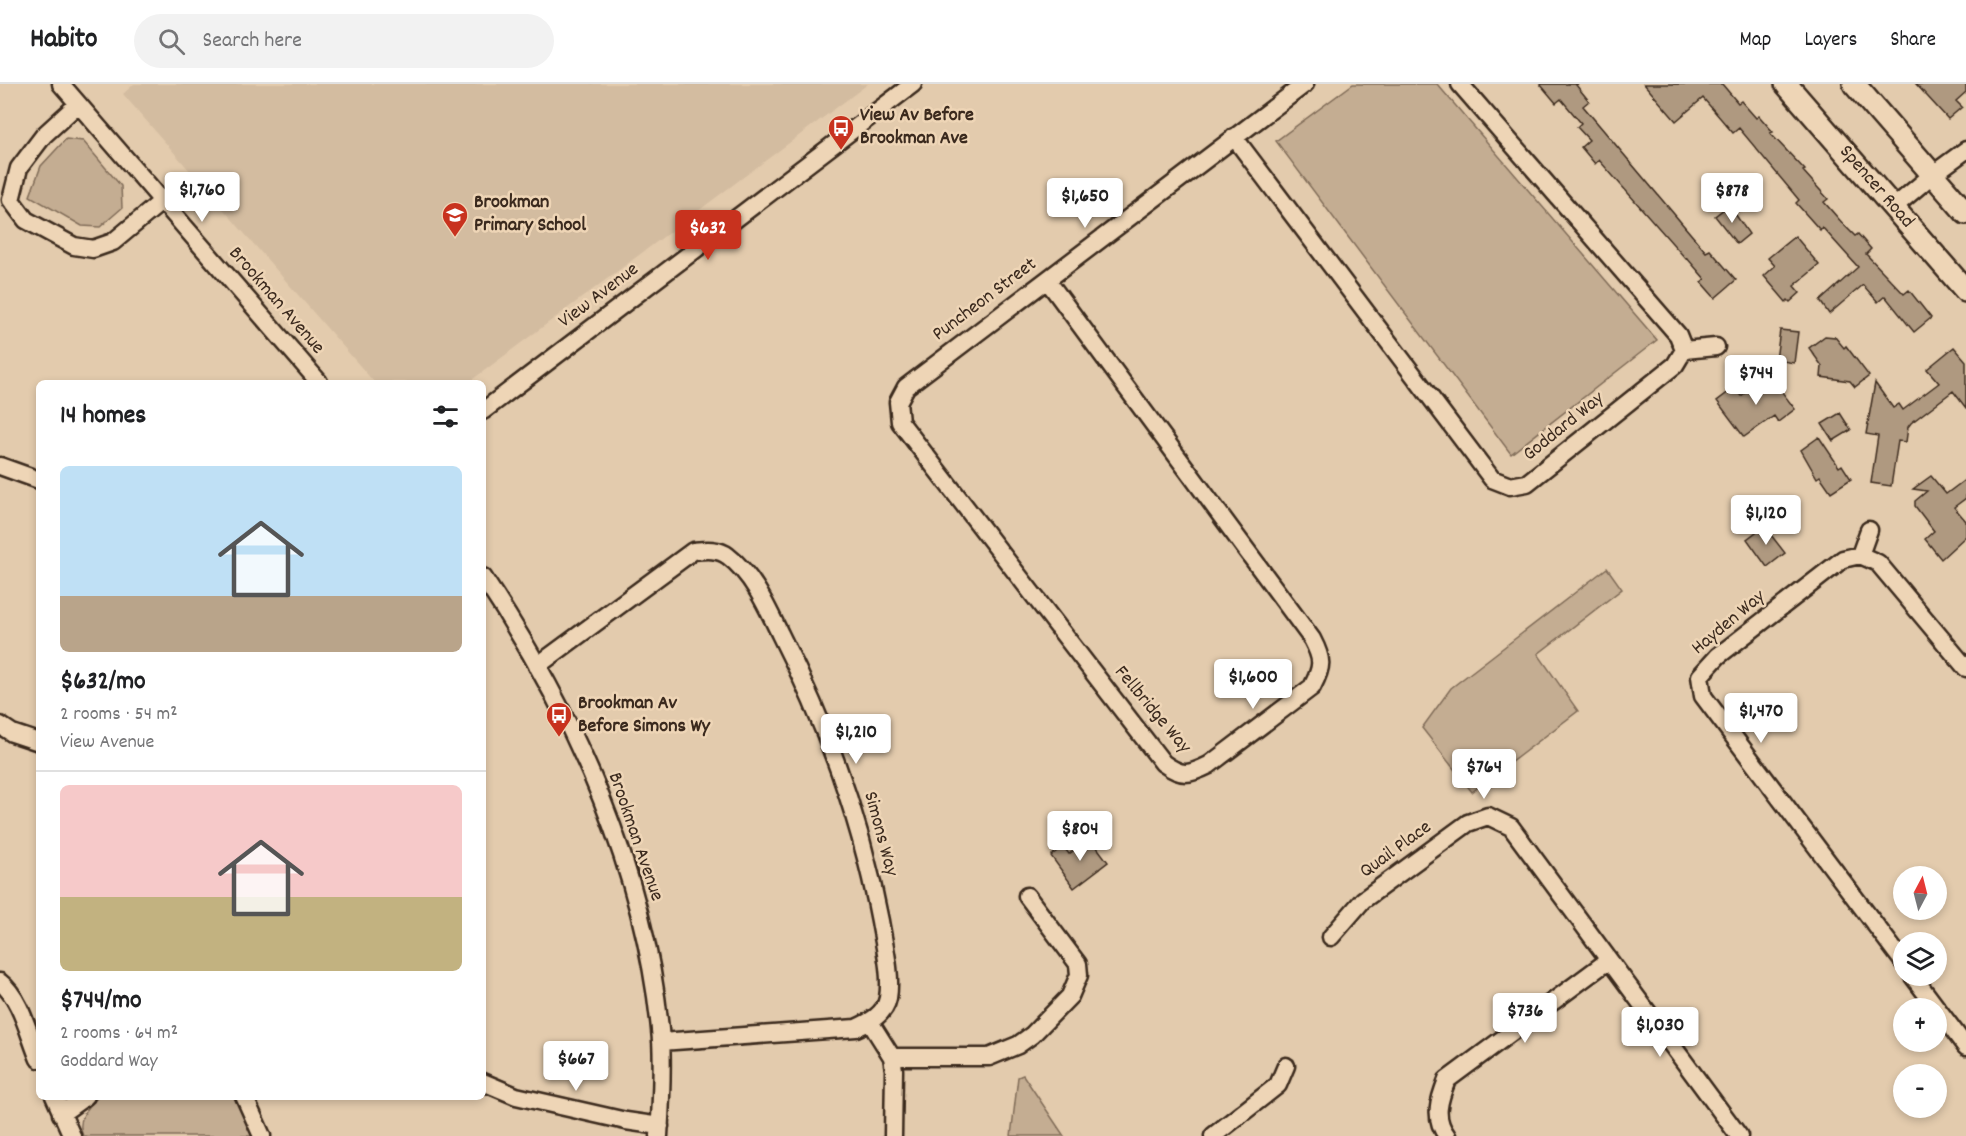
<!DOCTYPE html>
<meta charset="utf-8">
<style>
body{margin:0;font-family:Dekko,sans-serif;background:#f2f2f2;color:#202124;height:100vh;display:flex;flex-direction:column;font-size:22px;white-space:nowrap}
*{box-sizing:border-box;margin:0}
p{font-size:20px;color:#757577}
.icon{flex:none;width:33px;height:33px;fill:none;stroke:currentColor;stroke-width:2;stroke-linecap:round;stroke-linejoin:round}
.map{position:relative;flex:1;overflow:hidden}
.drawer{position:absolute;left:36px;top:296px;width:450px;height:720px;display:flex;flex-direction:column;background:#fff;border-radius:9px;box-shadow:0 3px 9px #0003}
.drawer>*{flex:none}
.needle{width:39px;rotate:7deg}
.fabs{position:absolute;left:1893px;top:782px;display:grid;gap:12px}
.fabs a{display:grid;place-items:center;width:54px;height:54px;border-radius:50%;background:#fff;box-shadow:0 3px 9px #0003;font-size:30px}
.price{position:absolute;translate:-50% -51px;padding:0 14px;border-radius:6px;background:#fff;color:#222;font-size:20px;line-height:39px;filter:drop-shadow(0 2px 3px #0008)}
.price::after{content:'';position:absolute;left:50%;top:36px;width:18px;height:14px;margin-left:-9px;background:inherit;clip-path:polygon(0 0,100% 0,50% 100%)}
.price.active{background:#c8321e;color:#fff}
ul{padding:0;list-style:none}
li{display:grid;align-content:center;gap:12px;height:318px;padding:0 24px}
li+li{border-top:2px solid #e0e0e0}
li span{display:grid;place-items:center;height:186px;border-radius:9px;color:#555}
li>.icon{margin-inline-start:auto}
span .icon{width:108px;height:108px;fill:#fffc;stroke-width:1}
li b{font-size:26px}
h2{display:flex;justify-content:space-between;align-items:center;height:72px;padding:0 24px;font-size:26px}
header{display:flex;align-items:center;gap:36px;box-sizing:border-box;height:84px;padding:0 30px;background:#fff;border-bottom:2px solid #e0e0e0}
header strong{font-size:28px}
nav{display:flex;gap:33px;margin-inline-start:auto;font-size:21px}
.search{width:420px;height:54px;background:#f2f2f2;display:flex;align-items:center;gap:15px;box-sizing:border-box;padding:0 21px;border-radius:33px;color:#757577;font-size:22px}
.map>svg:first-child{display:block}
</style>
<header>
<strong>Habito</strong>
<div class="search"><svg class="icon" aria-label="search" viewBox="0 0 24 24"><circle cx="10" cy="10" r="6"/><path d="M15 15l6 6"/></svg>Search here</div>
<nav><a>Map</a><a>Layers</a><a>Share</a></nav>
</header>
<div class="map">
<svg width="1966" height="1052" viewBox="0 0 1966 1052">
<rect width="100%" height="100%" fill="#e3cbad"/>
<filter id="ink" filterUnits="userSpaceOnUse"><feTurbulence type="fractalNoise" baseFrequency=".0167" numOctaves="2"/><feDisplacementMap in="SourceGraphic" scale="12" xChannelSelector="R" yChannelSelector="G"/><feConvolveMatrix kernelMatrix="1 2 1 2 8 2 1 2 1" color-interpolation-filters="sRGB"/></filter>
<g filter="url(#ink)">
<path fill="#d3bca0" d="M134,0H868L469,298H374L123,10Z"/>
<path fill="#c4ad92" stroke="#806c58" stroke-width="1.5" d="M1353,0H1437L1657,256L1511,370L1276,57Z
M66,55L83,57L121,102L122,124L100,143L82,142L30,112L41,82Z
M1607,484L1622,505L1538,570L1578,627L1472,708L1422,644L1451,604Z
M1023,991L1064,1052H1011L1018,993Z
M98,1013H236L252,1052H83C76,1036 87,1024 98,1013Z"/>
<path fill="#af9980" stroke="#3b2a1e" stroke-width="1.5" d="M1540,0H1578L1576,1L1589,17L1583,22L1706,168L1710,166L1736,196L1715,214L1701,198L1705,195L1687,174L1686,175L1599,76L1595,80L1581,63L1589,56L1577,43L1581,39L1561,15L1556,19Z
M1644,0H1722L1738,19L1741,17L1756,34L1759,32L1773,48L1770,49L1805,86L1803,87L1828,115L1824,118L1844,141L1855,152L1858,150L1871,165L1866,170L1904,210L1909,206L1931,234L1914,248L1885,212L1878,218L1863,201L1829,230L1820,217L1858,183L1822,143L1820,146L1796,119L1799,116L1739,44L1733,49L1703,14L1676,37Z
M1916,0H1966V8L1956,17L1962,23L1948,35Z
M1729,121L1749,150L1737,160L1715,132Z
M1795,152L1819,181L1794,202L1800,209L1790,218L1788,216L1786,218L1764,192L1775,182L1768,174Z
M1780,246L1798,248L1794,279L1776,276Z
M1825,252L1835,253L1844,264L1846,262L1869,292L1855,303L1850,297L1821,293L1822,282L1809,264Z
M1954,263L1966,277V324L1953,307L1911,339L1908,343L1906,358L1898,357L1891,402L1871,399L1878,352L1866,350L1875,299L1893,324L1899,320L1903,326L1939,299L1927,285Z
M1769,291L1795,325L1778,338L1774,332L1744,353L1717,317L1734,304L1741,312Z
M1840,329L1851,346L1833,357L1822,340Z
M1819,353L1839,383L1842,381L1851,395L1831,408L1820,392L1817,394L1801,366Z
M1931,392L1946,410L1966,395V414L1954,423L1966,437V452L1941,475L1925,455L1934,447L1915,422V417L1927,407L1913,405Z
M1764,442L1785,469L1767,483L1747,455Z
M1090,754L1108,778L1074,804L1051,772L1063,762L1069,770Z"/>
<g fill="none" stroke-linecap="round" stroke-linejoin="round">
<g stroke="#3b2a1e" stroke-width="21">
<path id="minor" d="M61,0L319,298
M78,20L44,51L19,84L11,116L26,136L74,162L93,165L113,158L161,118
M1234,53L1492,395L1510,402L1527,399L1675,281L1684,266L1678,251L1460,0
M1894,123L1932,91L1966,66
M1047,196L1312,555C1323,576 1323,582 1312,603L1209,681C1189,691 1182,693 1163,679L900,338L898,318L906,303L1305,0
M1684,266L1716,263
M483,327L913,0
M0,382L39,396
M1860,471L1869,446
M483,493C575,631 647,790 661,956C663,988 661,1020 659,1052
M537,582L693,467C704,466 718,464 728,472C753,491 767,523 780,550C827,642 861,736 880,837C884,861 892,890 888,914C885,930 870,938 856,944L661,958
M0,641L12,649L39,658
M1331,853L1363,816L1468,739L1488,732L1511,743L1739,1052
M1904,879L1703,612L1700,592L1718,572L1843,475L1860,471L1878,479L1966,584
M1912,891L1966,963
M0,898C21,914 29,952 39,975
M870,938L892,973L894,986L893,1052
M892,973H989L1018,961L1032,951L1070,912L1079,891L1078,880L1027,812
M483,998L516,1012L626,1037L660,1042
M54,1012L72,1052
M244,1012L262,1052
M61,1030L86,1012
M1213,1052L1278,1001L1286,982
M1447,1052C1433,1034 1439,1016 1447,996L1609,876"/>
</g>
<g stroke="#3b2a1e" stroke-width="26">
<path id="major" d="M1786,0L1966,207
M1854,0L1966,129"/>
</g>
<use href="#minor" stroke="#eed5b6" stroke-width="16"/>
<use href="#major" stroke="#eed5b6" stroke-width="21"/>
</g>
</g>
<defs>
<g id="bus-pin" transform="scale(1.35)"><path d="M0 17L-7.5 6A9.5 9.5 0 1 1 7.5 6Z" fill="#c8321e" stroke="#eed5b6"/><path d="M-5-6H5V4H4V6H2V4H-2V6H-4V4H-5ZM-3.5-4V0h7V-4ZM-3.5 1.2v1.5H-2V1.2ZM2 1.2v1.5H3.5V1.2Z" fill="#fff"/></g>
<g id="school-pin" transform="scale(1.35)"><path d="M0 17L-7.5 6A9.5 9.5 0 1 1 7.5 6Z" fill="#c8321e" stroke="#eed5b6"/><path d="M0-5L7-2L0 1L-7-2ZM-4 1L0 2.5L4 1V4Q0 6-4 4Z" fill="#fff"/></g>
</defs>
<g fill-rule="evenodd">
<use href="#bus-pin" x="841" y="44"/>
<use href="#school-pin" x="455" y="131"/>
<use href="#bus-pin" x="559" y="631"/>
</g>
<g text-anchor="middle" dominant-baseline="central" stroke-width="5" stroke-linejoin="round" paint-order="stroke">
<g font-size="20" font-weight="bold" fill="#3b2a1e" stroke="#eed5b6" text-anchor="start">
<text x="860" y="32">View Av Before<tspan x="860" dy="23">Brookman Ave</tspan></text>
<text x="474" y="119">Brookman<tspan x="474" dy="23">Primary School</tspan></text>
<text x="578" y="620">Brookman Av<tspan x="578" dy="23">Before Simons Wy</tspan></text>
</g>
<g font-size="20" fill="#3b2a1e" stroke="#eed5b6">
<text transform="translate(1876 103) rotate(49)">Spencer Road</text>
<text transform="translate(599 212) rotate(-37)">View Avenue</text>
<text transform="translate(985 216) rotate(-37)">Puncheon Street</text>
<text transform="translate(276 217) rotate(49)">Brookman Avenue</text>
<text transform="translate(1564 343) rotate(-39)">Goddard Way</text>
<text transform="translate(1729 539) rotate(-40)">Hayden Way</text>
<text transform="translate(1152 626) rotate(50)">Fellbridge Way</text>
<text transform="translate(880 750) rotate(75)">Simons Way</text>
<text transform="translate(635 753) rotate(71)">Brookman Avenue</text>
<text transform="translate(1396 766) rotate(-36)">Quail Place</text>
</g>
</g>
</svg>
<div class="fabs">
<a><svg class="needle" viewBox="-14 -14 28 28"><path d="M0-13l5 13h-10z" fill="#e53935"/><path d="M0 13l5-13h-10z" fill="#757577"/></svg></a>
<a><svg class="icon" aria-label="layers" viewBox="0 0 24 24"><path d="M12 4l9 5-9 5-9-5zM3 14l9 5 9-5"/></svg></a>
<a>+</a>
<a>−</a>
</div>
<b class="price" style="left:202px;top:139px">$1,760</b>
<b class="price" style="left:1732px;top:140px">$878</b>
<b class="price" style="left:1085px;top:145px">$1,650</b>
<b class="price active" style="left:708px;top:177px">$632</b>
<b class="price" style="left:1756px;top:322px">$744</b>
<b class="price" style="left:1766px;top:462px">$1,120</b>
<b class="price" style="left:1253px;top:626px">$1,600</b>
<b class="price" style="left:1761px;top:660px">$1,470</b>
<b class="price" style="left:856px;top:681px">$1,210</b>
<b class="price" style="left:1484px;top:716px">$764</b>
<b class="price" style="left:1080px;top:778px">$804</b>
<b class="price" style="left:1525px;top:960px">$736</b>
<b class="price" style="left:1660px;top:974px">$1,030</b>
<b class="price" style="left:576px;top:1008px">$667</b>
<section class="drawer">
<h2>14 homes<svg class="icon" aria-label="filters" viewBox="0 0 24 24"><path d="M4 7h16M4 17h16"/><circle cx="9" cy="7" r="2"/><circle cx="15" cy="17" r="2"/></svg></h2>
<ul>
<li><span style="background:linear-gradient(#bfe0f5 70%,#b9a48a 0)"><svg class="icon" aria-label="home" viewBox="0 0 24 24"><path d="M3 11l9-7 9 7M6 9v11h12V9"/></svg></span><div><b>$632/mo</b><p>2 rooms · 54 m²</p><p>View Avenue</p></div></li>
<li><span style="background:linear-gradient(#f6c9c9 60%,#c2b280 0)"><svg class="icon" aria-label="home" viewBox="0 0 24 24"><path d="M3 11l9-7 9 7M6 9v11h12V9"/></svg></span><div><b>$744/mo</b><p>2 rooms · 64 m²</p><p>Goddard Way</p></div></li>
</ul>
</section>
</div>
